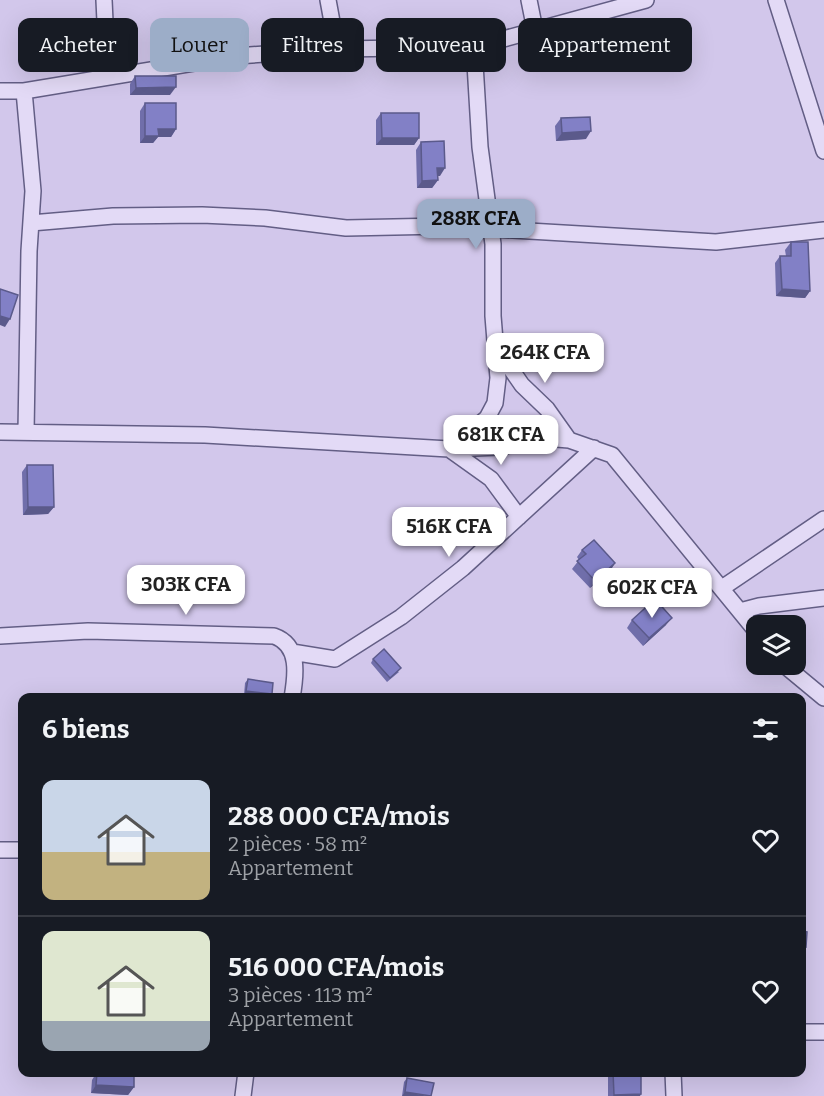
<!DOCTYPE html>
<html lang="fr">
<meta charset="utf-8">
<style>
body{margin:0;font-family:Bitter,serif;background:#242831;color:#f1f3f6;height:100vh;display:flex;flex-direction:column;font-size:22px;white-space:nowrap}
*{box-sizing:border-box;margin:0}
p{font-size:20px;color:#9ea1a6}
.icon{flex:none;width:33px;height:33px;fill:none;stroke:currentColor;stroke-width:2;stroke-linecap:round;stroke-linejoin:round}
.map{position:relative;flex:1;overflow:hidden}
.panel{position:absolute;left:18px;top:693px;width:788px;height:384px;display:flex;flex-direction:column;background:#171b24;border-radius:12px;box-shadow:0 6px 24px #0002}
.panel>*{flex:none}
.guide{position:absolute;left:18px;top:18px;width:789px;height:54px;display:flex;gap:12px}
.tools{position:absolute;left:746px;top:615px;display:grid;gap:12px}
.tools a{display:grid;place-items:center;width:60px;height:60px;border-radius:12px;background:#171b24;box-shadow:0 6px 24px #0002;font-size:30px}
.price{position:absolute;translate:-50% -51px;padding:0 14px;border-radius:12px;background:#fff;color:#222;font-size:20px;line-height:39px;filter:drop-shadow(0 2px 3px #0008)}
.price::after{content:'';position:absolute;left:50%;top:36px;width:18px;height:14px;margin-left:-9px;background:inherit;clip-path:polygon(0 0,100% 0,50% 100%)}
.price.current{background:#9cadc8;color:#111}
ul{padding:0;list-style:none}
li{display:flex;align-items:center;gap:18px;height:150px;padding:0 24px}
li+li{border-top:2px solid #363941}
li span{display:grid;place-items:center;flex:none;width:168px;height:120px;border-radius:12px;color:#555}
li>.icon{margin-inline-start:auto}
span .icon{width:72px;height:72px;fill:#fffc;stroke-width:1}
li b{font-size:26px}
h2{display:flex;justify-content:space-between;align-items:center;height:72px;padding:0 24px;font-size:26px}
.chip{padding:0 21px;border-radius:12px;background:#171b24;box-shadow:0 6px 24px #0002;font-size:21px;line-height:54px}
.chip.current{background:#9cadc8;color:#111}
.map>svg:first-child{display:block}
</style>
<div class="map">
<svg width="824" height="1096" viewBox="0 0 824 1096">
<rect width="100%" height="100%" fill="#d2c7eb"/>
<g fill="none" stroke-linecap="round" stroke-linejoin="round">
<g stroke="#635e85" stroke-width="18">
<path id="street" d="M328,0L337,49
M529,0L535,30
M776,0L824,151
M474,47L480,147L493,244V316L498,378L495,403L487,418L449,449L491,479L519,517
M102,78L106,43L104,0
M0,91H24L236,56L337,49L474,47L646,0
M24,91L33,191L29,251L26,432
M31,223L113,216L202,215L265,218L346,228L442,226L716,242L824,230
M495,346L522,385L547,409L569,440
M0,432L205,435L449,449L500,447L544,438L569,440L612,455L756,631
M722,588L824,519
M740,611L759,606L824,598
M0,636L88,631L274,636C300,645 296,675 292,698
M292,652L335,659L401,617L463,568L594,448
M783,664L824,698
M0,850H22
M801,1032H824
M673,1072L674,1096
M243,1096L246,1072"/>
</g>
<use href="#street" stroke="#e3daf6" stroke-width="15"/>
</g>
<path fill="#706eaa" d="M135,76L170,95H130V84Z
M145,103L176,129L171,137H158L153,143H140V111Z
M381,113L419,138L414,145H376V120Z
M561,118L586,139L556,141L555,126Z
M421,142L440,176H437L438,180L432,188H417L416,150Z
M791,242L810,291L805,298L776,296L775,263L780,256H786L785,250Z
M27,465L54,507L48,514L23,515L22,472Z
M582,550L615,563L610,571L590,588L572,569L579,560L577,557Z
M632,620L666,625L643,646L627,628Z
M373,659L399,672L387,682L371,663Z
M248,679L272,694L270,698L244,695L245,683Z
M97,1072L134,1087L128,1095L91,1093L92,1080Z
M608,1072H641L640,1096H608Z
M407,1078L434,1083L402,1096L404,1082Z"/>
<path fill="#5b5a8b" d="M176,87L170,95H130L136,88Z
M158,129H176L171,137H158L153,143H140L145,136Z
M591,131L586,139L556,141L562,133Z
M382,138H419L414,145H376Z
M437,168H445L440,176H432Z
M438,180L432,188H417L422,181Z
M782,289L810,291L805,298L776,296Z
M0,316L10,319L5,327L0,325Z
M28,507H54L48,514L23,515Z
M615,563L610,571L590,588L595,581Z
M672,618L666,625L643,646L649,638Z
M246,691L272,694L270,698L244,695Z
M801,946L806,947L801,954Z
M96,1085L134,1087L128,1095L91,1093Z
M405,1092L429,1096H402Z
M641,1094L640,1096H613L614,1095Z"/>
<path fill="#8280c6" stroke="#5b5a8b" stroke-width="1.5" d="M135,76H176V87L136,88Z
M145,103H176V129H158L159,136H145Z
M381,113H419V138H382Z
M590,117L591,131L562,133L561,118Z
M444,141L445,168H437L438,180L422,181L421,142Z
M791,242H808L810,291L782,289L780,256H791Z
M0,289L18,295L10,319L0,316Z
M27,465H53L54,507H28Z
M594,540L615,563L595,581L577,561L586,554L582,550Z
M655,599L672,618L649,638L632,620Z
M384,649L401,668L390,678L373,659Z
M248,679L273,683L272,694L246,691Z
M801,931L807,932L806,947L801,946Z
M97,1072L134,1074V1087L96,1085Z
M613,1072H641V1094L614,1095Z
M407,1078L434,1083L431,1096L405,1092Z"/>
</svg>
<div class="tools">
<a><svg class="icon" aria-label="layers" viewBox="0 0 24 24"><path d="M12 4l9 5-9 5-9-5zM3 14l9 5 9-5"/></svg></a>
</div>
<b class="price current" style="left:476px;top:250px">288K CFA</b>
<b class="price" style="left:545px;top:384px">264K CFA</b>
<b class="price" style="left:501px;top:466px">681K CFA</b>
<b class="price" style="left:449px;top:558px">516K CFA</b>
<b class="price" style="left:186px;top:616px">303K CFA</b>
<b class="price" style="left:652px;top:619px">602K CFA</b>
<div class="guide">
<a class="chip">Acheter</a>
<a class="chip current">Louer</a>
<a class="chip">Filtres</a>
<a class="chip">Nouveau</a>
<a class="chip">Appartement</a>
</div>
<section class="panel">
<h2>6 biens<svg class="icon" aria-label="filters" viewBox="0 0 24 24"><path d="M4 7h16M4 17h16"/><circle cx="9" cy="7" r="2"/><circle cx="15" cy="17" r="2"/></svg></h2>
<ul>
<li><span style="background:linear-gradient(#c9d6e8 60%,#c2b280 0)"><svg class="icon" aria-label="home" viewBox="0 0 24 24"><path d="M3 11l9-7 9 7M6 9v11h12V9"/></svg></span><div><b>288 000 CFA/mois</b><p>2 pièces · 58 m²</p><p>Appartement</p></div><svg class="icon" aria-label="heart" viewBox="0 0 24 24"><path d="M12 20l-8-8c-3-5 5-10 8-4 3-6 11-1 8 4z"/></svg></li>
<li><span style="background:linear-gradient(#dfe7d0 75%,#9aa5b1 0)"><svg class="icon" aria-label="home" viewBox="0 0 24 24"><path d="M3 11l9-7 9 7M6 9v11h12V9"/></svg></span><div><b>516 000 CFA/mois</b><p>3 pièces · 113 m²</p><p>Appartement</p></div><svg class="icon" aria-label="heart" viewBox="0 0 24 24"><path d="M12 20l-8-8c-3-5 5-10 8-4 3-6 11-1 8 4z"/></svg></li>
</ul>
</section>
</div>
